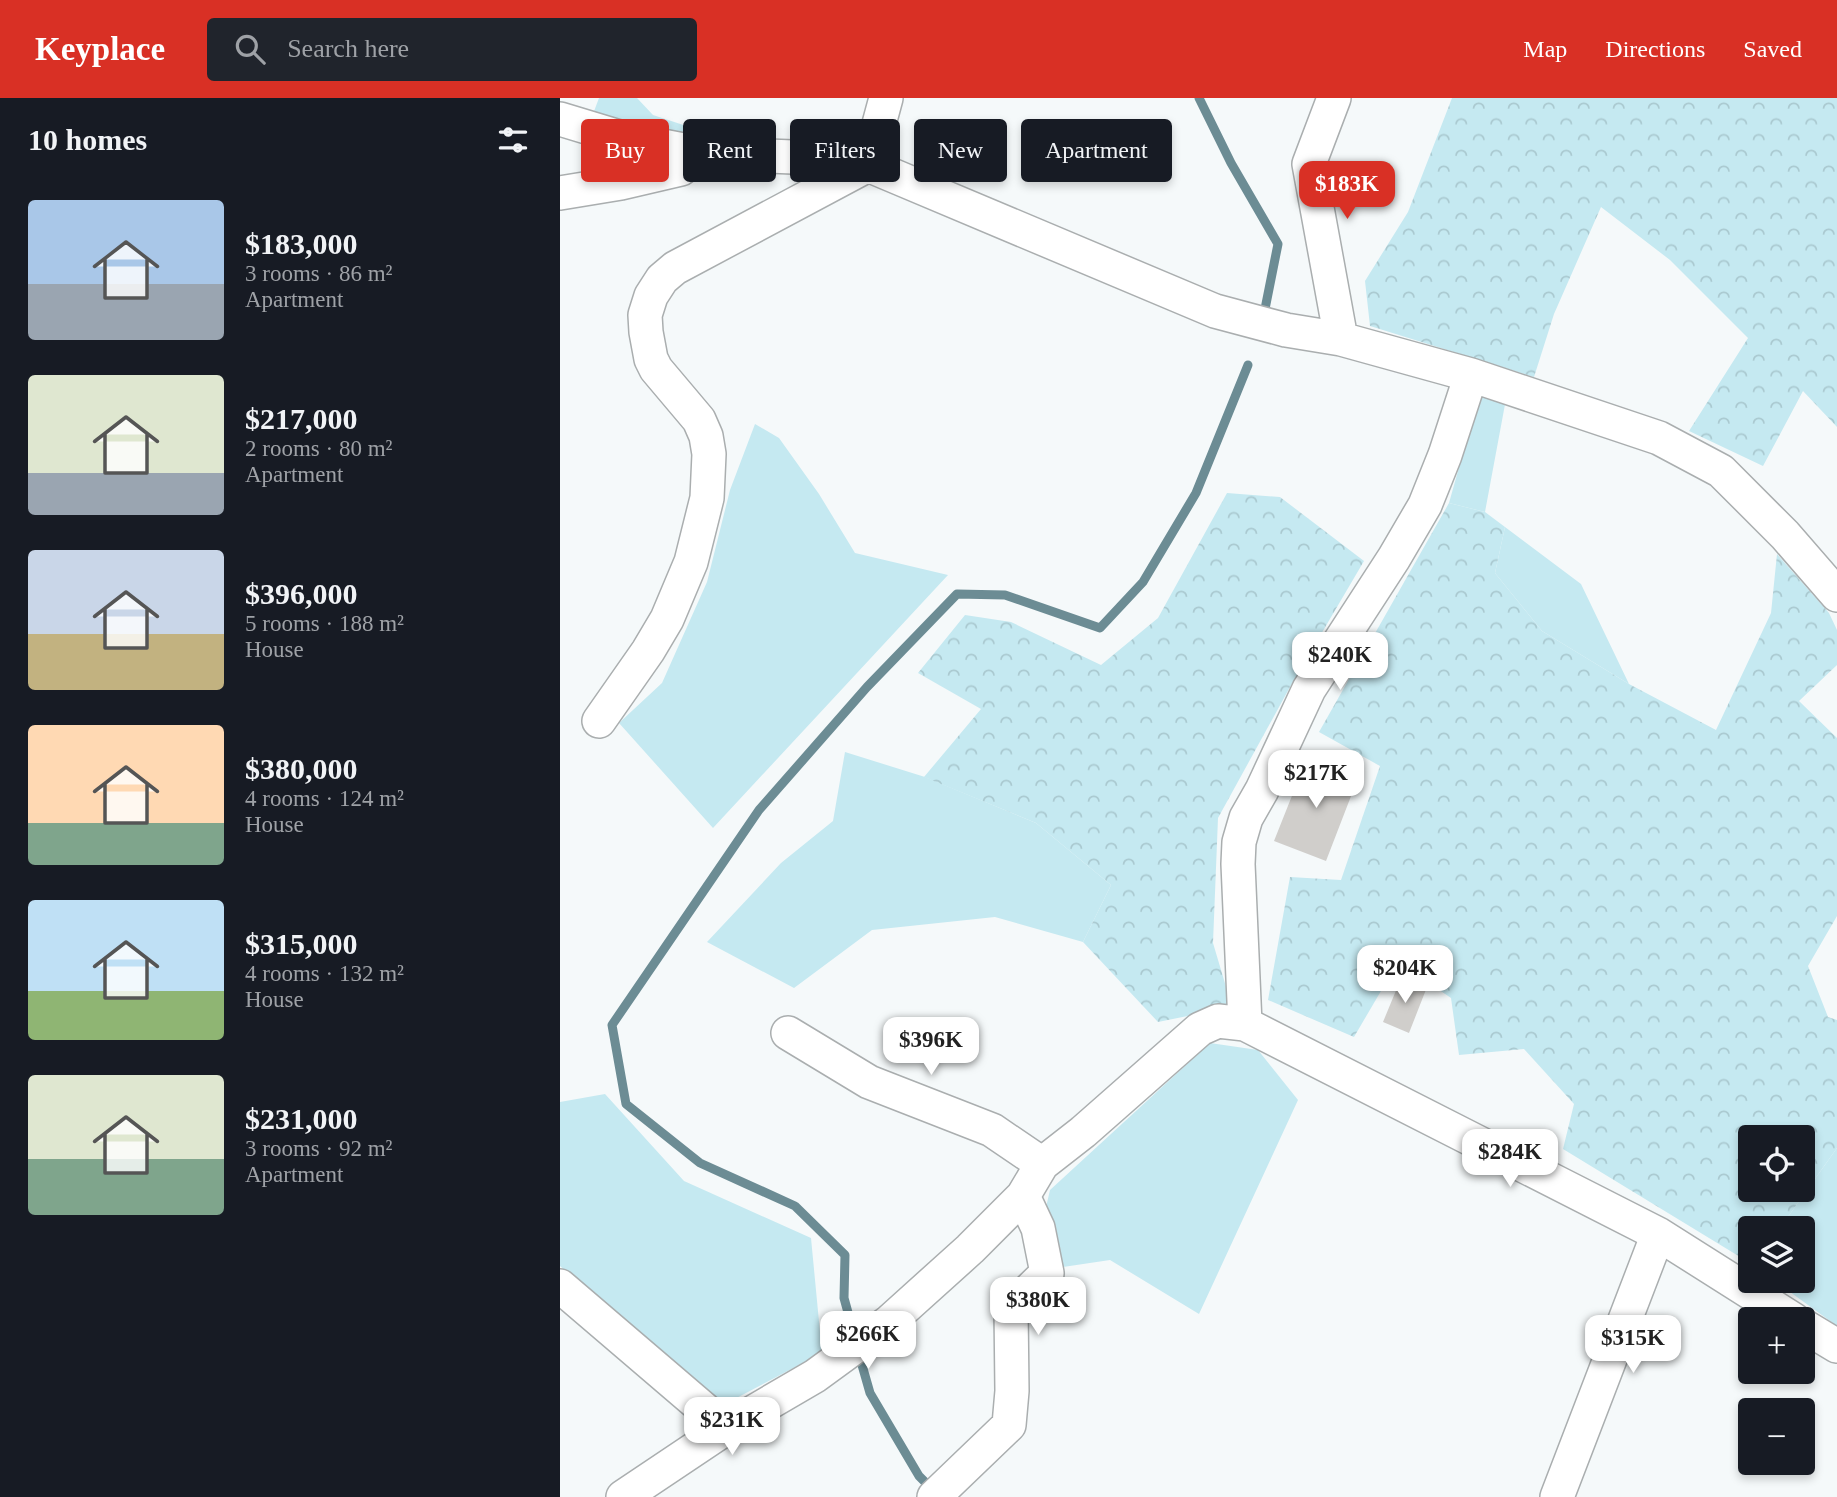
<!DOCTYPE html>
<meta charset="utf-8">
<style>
body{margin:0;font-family:Georgia,serif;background:#20242c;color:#f1f3f6;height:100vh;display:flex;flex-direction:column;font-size:26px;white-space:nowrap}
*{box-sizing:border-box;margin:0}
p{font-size:23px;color:#9ea1a6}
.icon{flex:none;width:38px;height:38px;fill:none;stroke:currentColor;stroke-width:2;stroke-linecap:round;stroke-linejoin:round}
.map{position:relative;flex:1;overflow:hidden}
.details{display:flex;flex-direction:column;background:#171b24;width:560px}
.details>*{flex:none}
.banner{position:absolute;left:21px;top:21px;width:665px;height:63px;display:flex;gap:14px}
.buttons{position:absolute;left:1178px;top:1027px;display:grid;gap:14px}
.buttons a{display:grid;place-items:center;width:77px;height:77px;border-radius:7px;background:#171b24;box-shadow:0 4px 10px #0003;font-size:35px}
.price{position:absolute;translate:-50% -60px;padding:0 16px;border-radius:14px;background:#fff;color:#222;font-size:23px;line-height:46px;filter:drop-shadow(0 2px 4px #0008)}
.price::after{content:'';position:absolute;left:50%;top:42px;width:21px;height:16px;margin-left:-10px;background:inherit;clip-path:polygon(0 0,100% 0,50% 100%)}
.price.active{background:#d93025;color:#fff}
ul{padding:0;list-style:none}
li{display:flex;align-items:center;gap:21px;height:175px;padding:0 28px}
li span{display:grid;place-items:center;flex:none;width:196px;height:140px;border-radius:7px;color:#555}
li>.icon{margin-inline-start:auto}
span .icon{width:84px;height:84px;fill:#fffc;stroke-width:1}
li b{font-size:30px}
h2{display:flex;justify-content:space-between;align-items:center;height:84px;padding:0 28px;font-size:30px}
.pill{padding:0 24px;border-radius:7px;background:#171b24;box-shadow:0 4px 10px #0003;font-size:24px;line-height:63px}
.pill.active{background:#d93025;color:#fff}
header{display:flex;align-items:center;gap:42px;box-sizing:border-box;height:98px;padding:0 35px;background:#d93025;color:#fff}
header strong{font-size:33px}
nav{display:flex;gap:38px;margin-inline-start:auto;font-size:24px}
.search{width:490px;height:63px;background:#20242c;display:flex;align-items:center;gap:18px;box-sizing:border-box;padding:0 24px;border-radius:7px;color:#9ea1a6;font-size:26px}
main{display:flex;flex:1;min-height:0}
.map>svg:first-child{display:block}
</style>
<header>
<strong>Keyplace</strong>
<div class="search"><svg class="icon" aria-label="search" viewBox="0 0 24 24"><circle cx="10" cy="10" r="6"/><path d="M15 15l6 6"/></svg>Search here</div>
<nav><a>Map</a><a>Directions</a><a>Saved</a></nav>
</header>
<main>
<section class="details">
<h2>10 homes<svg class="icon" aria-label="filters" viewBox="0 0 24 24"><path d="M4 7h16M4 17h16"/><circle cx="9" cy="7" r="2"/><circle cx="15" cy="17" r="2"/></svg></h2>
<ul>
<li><span style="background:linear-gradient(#a9c7e8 60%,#9aa5b1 0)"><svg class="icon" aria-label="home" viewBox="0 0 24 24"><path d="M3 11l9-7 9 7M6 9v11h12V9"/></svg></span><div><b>$183,000</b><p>3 rooms · 86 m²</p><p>Apartment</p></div></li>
<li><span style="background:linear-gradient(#dfe7d0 70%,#9aa5b1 0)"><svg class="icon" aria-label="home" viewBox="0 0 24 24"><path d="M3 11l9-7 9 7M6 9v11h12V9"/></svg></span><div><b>$217,000</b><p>2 rooms · 80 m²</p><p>Apartment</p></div></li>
<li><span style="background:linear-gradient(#c9d6e8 60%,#c2b280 0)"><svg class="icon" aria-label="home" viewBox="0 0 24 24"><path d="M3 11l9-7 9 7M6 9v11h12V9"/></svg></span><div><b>$396,000</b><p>5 rooms · 188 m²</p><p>House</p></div></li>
<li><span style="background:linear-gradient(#ffd9b3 70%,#7fa58c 0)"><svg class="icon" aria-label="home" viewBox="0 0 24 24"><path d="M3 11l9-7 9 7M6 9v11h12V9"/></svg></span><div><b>$380,000</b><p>4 rooms · 124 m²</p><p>House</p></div></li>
<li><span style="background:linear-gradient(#bfe0f5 65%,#8fb573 0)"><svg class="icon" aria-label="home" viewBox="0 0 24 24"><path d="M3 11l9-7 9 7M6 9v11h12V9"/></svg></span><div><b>$315,000</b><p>4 rooms · 132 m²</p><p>House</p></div></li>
<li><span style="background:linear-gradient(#dfe7d0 60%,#7fa58c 0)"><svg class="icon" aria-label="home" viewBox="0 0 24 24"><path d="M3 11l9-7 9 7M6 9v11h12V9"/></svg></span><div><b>$231,000</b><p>3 rooms · 92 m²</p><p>Apartment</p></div></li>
</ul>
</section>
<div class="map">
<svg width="1277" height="1399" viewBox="0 0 1277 1399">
<defs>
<pattern id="forest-crowns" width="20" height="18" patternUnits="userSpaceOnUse" patternTransform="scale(1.75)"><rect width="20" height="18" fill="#c5e9f1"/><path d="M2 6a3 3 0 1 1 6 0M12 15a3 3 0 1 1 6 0" fill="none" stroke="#aac9d0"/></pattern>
</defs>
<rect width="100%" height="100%" fill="#f5f9fa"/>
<path fill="#c5e9f1" d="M39,0H77L93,17L178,45L98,35L33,16Z
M921,291L946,301L925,414L889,405Z
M195,326L219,340L259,396L295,455L388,477L153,730L59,625L102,585L147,484L170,392Z
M945,429L1021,486L1069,586L982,533L935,475Z
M285,654L365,679L476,725L551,787L523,844L435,819L312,832L234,890L147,844L221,765L273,723Z
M650,945L698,952L738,1002L639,1216L550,1162L503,1169L483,1122L490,1092Z
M45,996L124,1083L251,1140L262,1255L167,1305L152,1303L0,1168V1004Z
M1277,1050V1228L1215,1183H1242V1130H1220Z"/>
<path fill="url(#forest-crowns)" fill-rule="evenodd" d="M892,0H1277V329L1243,293L1203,368L1129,333L1188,240L1110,162L1041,109L994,216L974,279L810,228L805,183L848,114Z
M667,395L720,399L804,463L730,589L658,720L653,845L672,909L598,924L523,844L551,787L476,725L364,679L421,611L358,575L405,517L451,524L541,567L598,520Z
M889,405L925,414L945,429L935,475L982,533L1069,586L1156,632L1211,515L1217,456L1269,515L1277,532V567L1239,603L1277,640V818L1248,868L1268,919L1277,922V1050L1220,1130H1190V1165L1003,1051L1014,1006L964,951L899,957L891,900L838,864L794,939L708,902L730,779L781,782L820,668L759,634ZM1190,1040H1242V1092H1190Z"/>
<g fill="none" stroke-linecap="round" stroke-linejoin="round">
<path stroke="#6c8c94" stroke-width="9" d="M639,0L671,65L718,146L705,211
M295,1240L284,1200L285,1157L235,1108L140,1065L66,1006L52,927L199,712L307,589L397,496L445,497L540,530L583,484L636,395L688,267
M298,1253L310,1295L359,1378L374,1393"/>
</g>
<path fill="#d0cecb" d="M747,660L798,680L766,763L714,743Z
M842,878L867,889L849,935L823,924Z"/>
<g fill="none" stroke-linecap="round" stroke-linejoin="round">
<g stroke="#aaaeaf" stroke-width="36">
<path id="street" d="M774,0L749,66L781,241
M0,21L66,41L139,55L233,59L269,65L308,67L655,213L726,232L781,241L911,277L1099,340L1161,373L1225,437L1277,497
M0,95L61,85L121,71L139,55
M39,623L88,553L107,521L131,464L147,400L149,356L146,338L139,322L96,271L91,261L86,234L85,217L91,198L102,181L115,170L308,67L326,0
M685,926L678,766L679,744L686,720L702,692L749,591L834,460L865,407L885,357L911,277
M228,935L309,984L432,1032L482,1066
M0,1188L166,1330
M1242,1227L1277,1248
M63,1399L166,1330L255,1278L329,1224L410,1151L463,1098L482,1066L523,1034L640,931L658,923L685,926L1098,1136L1234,1222
M374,1399L449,1327L452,1293L451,1210L487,1175L478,1130L463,1098
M997,1399L1098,1136"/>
</g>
<use href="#street" stroke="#fff" stroke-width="33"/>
</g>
</svg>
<div class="buttons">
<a><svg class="icon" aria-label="locate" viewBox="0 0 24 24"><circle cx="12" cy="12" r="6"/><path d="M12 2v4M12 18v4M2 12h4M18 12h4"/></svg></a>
<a><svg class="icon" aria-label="layers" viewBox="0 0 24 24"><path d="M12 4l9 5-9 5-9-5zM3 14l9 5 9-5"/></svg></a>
<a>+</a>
<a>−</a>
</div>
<b class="price active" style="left:787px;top:123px">$183K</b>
<b class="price" style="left:780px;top:594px">$240K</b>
<b class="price" style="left:756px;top:712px">$217K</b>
<b class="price" style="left:845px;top:907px">$204K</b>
<b class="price" style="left:371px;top:979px">$396K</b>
<b class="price" style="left:950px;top:1091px">$284K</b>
<b class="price" style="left:478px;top:1239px">$380K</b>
<b class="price" style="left:308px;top:1273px">$266K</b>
<b class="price" style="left:1073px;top:1277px">$315K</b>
<b class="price" style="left:172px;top:1359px">$231K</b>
<div class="banner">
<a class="pill active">Buy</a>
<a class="pill">Rent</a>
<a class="pill">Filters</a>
<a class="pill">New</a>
<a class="pill">Apartment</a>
</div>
</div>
</main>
